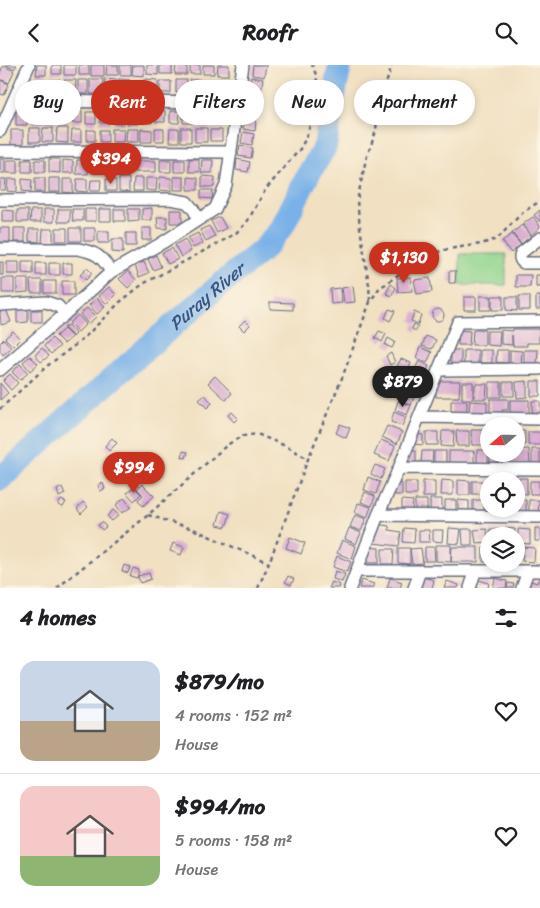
<!DOCTYPE html>
<meta charset="utf-8">
<style>
body{margin:0;font-family:Sriracha,sans-serif;background:#f2f2f2;color:#202124;height:100vh;display:flex;flex-direction:column;font-size:19px;white-space:nowrap}
*{box-sizing:border-box;margin:0}
p{font-size:16px;color:#757577}
.icon{flex:none;width:28px;height:28px;fill:none;stroke:currentColor;stroke-width:2;stroke-linecap:round;stroke-linejoin:round}
.map{position:relative;height:523px;overflow:hidden}
.panel{display:flex;flex-direction:column;background:#fff;flex:1}
.panel>*{flex:none}
.hud{position:absolute;left:15px;top:15px;width:510px;height:45px;display:flex;gap:10px}
.needle{width:32px;rotate:250deg}
.tools{position:absolute;left:480px;top:352px;display:grid;gap:10px}
.tools a{display:grid;place-items:center;width:45px;height:45px;border-radius:50%;background:#fff;box-shadow:0 2px 8px #0003;font-size:25px}
.price{position:absolute;translate:-50% -42px;padding:0 11px;border-radius:18px;background:#c8321e;color:#fff;font-size:16px;line-height:32px;filter:drop-shadow(0 1px 2px #0008)}
.price::after{content:'';position:absolute;left:50%;top:30px;width:15px;height:11px;margin-left:-8px;background:inherit;clip-path:polygon(0 0,100% 0,50% 100%)}
.price.active{background:#222;color:#fff}
ul{padding:0;list-style:none}
li{display:flex;align-items:center;gap:15px;height:125px;padding:0 20px}
li+li{border-top:1px solid #e0e0e0}
li span{display:grid;place-items:center;flex:none;width:140px;height:100px;border-radius:15px;color:#555}
li>.icon{margin-inline-start:auto}
span .icon{width:60px;height:60px;fill:#fffc;stroke-width:1}
li b{font-size:21px}
h2{display:flex;justify-content:space-between;align-items:center;height:60px;padding:0 20px;font-size:21px}
.tag{padding:0 18px;border-radius:22px;background:#fff;box-shadow:0 2px 8px #0003;font-size:18px;line-height:45px}
.tag.active{background:#c8321e;color:#fff}
header{display:flex;justify-content:space-between;align-items:center;height:65px;padding:0 20px;background:#fff;font-size:22px;font-weight:700}
.map>svg:first-child{display:block}
</style>
<header><svg class="icon" aria-label="back" viewBox="0 0 24 24"><path d="M15 5l-7 7 7 7"/></svg>Roofr<svg class="icon" aria-label="search" viewBox="0 0 24 24"><circle cx="10" cy="10" r="6"/><path d="M15 15l6 6"/></svg></header>
<div class="map">
<svg width="540" height="523" viewBox="0 0 540 523">
<rect width="100%" height="100%" fill="#fcf5e5"/>
<filter id="ink" filterUnits="userSpaceOnUse"><feTurbulence type="fractalNoise" baseFrequency=".02" numOctaves="2"/><feDisplacementMap in="SourceGraphic" scale="10" xChannelSelector="R" yChannelSelector="G"/><feConvolveMatrix kernelMatrix="1 2 1 2 8 2 1 2 1" color-interpolation-filters="sRGB"/></filter>
<filter id="wash" filterUnits="userSpaceOnUse"><feTurbulence type="fractalNoise" baseFrequency=".0096" numOctaves="4" result="noise"/><feDisplacementMap in="SourceGraphic" scale="20" xChannelSelector="R" yChannelSelector="G"/><feGaussianBlur stdDeviation="1.12" result="paint"/><feColorMatrix in="noise" values="0 0 0 0 0 0 0 0 0 0 0 0 0 0 0 0 0 1.4 0 .05"/><feComposite in="paint" operator="in"/></filter>
<g filter="url(#wash)">
<rect width="100%" height="100%" fill="#f1e0c1"/>
<path fill="#91d48d" stroke="#568276" d="M460,189H506V220H460Z"/>
<g fill="none" stroke-linecap="round" stroke-linejoin="round">
<path stroke="#79b1e8" stroke-width="24" id="s1" d="M0,414L149,281L225,216L264,184L282,162L308,110L325,82L333,35L340,0"/>
</g>
<g id="blocks">
<path fill="#dbb0d2" d="M5,0H17L14,4Z
M37,0H46V10H36Z
M52,0H61V9H52Z
M64,0H76V10H64Z
M79,0H89V10H79Z
M91,0H104V11H91Z
M107,0H118V10H106Z
M120,0H131V10H120Z
M133,0H144V11L132,10Z
M147,0H158V10L147,9Z
M160,0H172V9H160Z
M176,0H187V10H175Z
M190,0H200V9H190Z
M203,0H214V9H203Z
M218,0H229V10H217Z
M253,0H266L264,12L252,10Z
M3,1L14,6L9,18L0,14V8Z
M251,12L263,14L261,26L249,24Z
M105,13L116,14L115,28H104Z
M90,14H103L102,29H90Z
M118,14L131,15L130,29H118Z
M146,14L158,15V28H146Z
M0,15L9,19L4,30L0,29Z
M51,15H60V28L51,27Z
M64,15H76L75,28H64Z
M78,15H88V29H78Z
M133,15H145L144,29H133Z
M176,15H187V28H176Z
M190,15H201L200,28H190Z
M33,16H43V27H33Z
M160,16H171V28H160Z
M203,16H215L214,28H203Z
M217,16H229V28H217Z
M249,25L260,28L258,39L247,37Z
M246,39L258,41L256,52L245,50Z
M32,45H43V59H32Z
M45,45H56L55,59H45Z
M58,45H68V58H58Z
M114,45H124V59H114Z
M127,45L138,46V59H127Z
M140,45H152V58H140Z
M155,45L165,46V57H155Z
M183,45H193V58H183Z
M16,46H27V60H16Z
M72,46H82V58H72Z
M100,46H111L110,58H100Z
M170,46H180L179,58H170Z
M197,46H208L207,59H197Z
M86,47H96V59H86Z
M211,47H222L221,59H211Z
M245,54L256,56L255,66L243,64Z
M29,63H40V77H29Z
M43,63H53V77H42Z
M57,63H68V78L56,77Z
M181,63H191V77H181Z
M195,63H207V77H195Z
M112,64H124L123,77H112Z
M127,64H139V77H126Z
M141,64L152,65V77H141Z
M155,64H164V76H155Z
M170,64H179V77H169Z
M11,65H23V80H11Z
M72,65H81V77H71Z
M87,65H95V76H87Z
M100,65H108V77H100Z
M210,65H222V76H210Z
M243,67L254,69L252,80L241,78Z
M240,80L253,83L251,93L238,91Z
M0,94H5V108H0Z
M49,94H60V108L49,107Z
M120,94L130,95V107H119Z
M189,94H199V107H189Z
M237,94L250,97L248,107L236,105Z
M7,95H18V108H7Z
M22,95H32V107H22Z
M35,95H45V107H35Z
M63,95L73,96V108H63Z
M77,95H89L88,109H76Z
M160,95H171V107H160Z
M174,95H185V107H174Z
M202,95H213L212,108H201Z
M92,96H103L102,108H92Z
M107,96H117L116,107H106Z
M135,96H156V107H134Z
M202,111L215,112L214,122H202Z
M160,112L171,113V126L159,125Z
M174,112H184V125H174Z
M188,112L198,113V125H188Z
M35,113H45V127H35Z
M49,113H60V127H49Z
M119,113H129V127L119,126Z
M134,113H143V126H133Z
M146,113H157L156,126L146,125Z
M0,114H6L5,125H0Z
M8,114H17V127L7,126Z
M22,114L32,115L31,127L22,126Z
M63,114H73V128L63,127Z
M77,114H87V127L76,126Z
M106,114L116,115V126H106Z
M91,115H101L100,126H90Z
M201,125H213L212,134L201,133Z
M152,143V155H142V144Z
M44,144H54V157H44Z
M58,144H70V157H58Z
M72,144H83V156H73Z
M85,144H96V156H85Z
M99,144H111V156H99Z
M114,144H125V156H114Z
M128,144H139V156L128,157Z
M2,145L14,146V157H2Z
M17,145H28V157H17Z
M31,145H41V157H30Z
M170,145H182V158H170Z
M540,145V157L534,150Z
M157,152H167V164L158,163Z
M220,152L226,163L217,168L211,156Z
M533,152L540,161V162L531,170L523,159Z
M522,160L531,171L521,179L512,168Z
M209,161L215,171L206,176L200,165Z
M0,163H10V177H0Z
M14,163H25V177H14Z
M56,163H67V176H56Z
M70,163H81V176H70Z
M84,163H95V176H84Z
M142,163H151V175H142Z
M29,164H39V177L29,176Z
M43,164H53V178H42Z
M98,166H109V178H98Z
M126,168H136V181H126Z
M198,168L203,178L193,183L188,173Z
M512,169L521,180L511,188L502,176Z
M112,174H123V188L112,187Z
M185,174L191,186L181,192L175,180Z
M172,183L178,194L168,199L162,188Z
M156,190L161,202L153,205L148,194Z
M22,196H33V209L22,208Z
M421,196H426L428,203L422,204Z
M0,197H3V210H0Z
M7,197H19V209H7Z
M144,197L149,208L139,212L135,200Z
M36,198H46V210H36Z
M49,198H60V210H49Z
M63,198H72V209H63Z
M87,203L92,208L86,215L80,210Z
M128,206L136,215L128,223L119,214Z
M449,206H456L455,218H449Z
M516,210H531L530,222H516Z
M536,210H540V222H536Z
M411,212L412,226L398,227L397,213Z
M2,213H14V228H2Z
M430,213L432,227L417,229L414,215Z
M17,214H28V227L17,228Z
M30,215H42V228H31Z
M44,216H56V228H44Z
M62,216H74V230H62Z
M391,219L396,223L391,231L386,228Z
M353,221L355,237L344,238L342,223Z
M109,222L116,230L107,239L99,231Z
M340,223L342,238L331,239L330,224Z
M480,231H491V245H480Z
M492,231H503V245H492Z
M519,231H530V245H519Z
M536,231H540V244H536Z
M464,232H476V245H464Z
M506,232H517V246L506,245Z
M97,233L105,242L97,249L89,240Z
M270,237L293,238V245L270,244Z
M87,243L96,252L88,259L80,249Z
M432 250a6 6 0 1 1 12 0a6 6 0 1 1-12 0Z
M6,244L11,257L1,260L0,246Z
M17,244H28V257L17,258Z
M389,244L395,246L390,256L385,253Z
M31,245H42V257H31Z
M414,247L421,250L418,259L411,256Z
M78,250L86,259L78,267L69,258Z
M245,255L250,260L244,266L239,261Z
M414,259L418,261L416,266L412,264Z
M68,260L76,269L73,272L64,263Z
M64,264L72,272L64,279L56,271Z
M513,264H539V278H527V281H513L512,270V280L501,279V265L513,266Z
M459,265L470,266L469,280H458Z
M473,265H485V280H472Z
M13,266L20,274L13,281L5,273Z
M379,266L386,269L382,277L375,273Z
M487,266H500L499,281L487,280Z
M426,271L436,275L432,284L422,281Z
M52,273L60,281L51,289L44,281Z
M388,273L395,277L392,283L385,280Z
M4,274L11,283L3,290L0,286V278Z
M420,282L432,287L427,298L416,293Z
M42,283L49,291L41,297L35,290Z
M451,285H461V299H451Z
M464,285H478V299H464Z
M480,285H492V298H480Z
M497,285H508V298L496,297Z
M510,285L522,286L521,299L510,298Z
M524,285H538L537,299L524,298Z
M391,288L395,297L390,300L386,291Z
M30,291L38,299L30,306L23,297Z
M401,294L411,298L408,306L397,301Z
M419,296L429,301L426,308L415,304Z
M20,299L28,308L20,315L12,307Z
M411,306L423,311L419,321L407,316Z
M10,309L18,318L11,325L3,316Z
M215,311L232,328L226,335L208,318Z
M436,316H460L459,332H436Z
M527,316V332L517,333L516,317Z
M531,316H540V331H531Z
M462,317H473V334H462Z
M489,317H501V332H489Z
M503,317H514V331H503Z
M0,318L8,328L0,335Z
M475,319H487L486,334H474Z
M403,321L416,326L411,340L399,335Z
M205,330L212,338L207,343L199,335Z
M490,334H508V345H502V351L490,350Z
M510,335H529V349H510Z
M398,336L411,340L407,350L395,345Z
M451,336H467V350L451,349Z
M470,336L487,337V350L469,349Z
M532,336H540V351H532Z
M232,347L238,353L234,357L228,350Z
M394,347L406,352L402,361L391,357Z
M340,359L350,363L346,373L336,368Z
M387,361L402,367L397,379L382,372Z
M471,365H483V380H472Z
M442,366H454L453,382L441,381Z
M456,366H469V381H457Z
M516,366H525V380H516Z
M426,367H438V380H426Z
M485,367H489V382H486Z
M528,367H540V380H528Z
M413,369L423,370V380L413,379Z
M112,373L117,378L109,386L105,381Z
M381,375L395,381L389,396L374,390Z
M529,384L530,399H505L504,389H516V385Z
M532,384H540V400H532Z
M477,385H488V399H477Z
M183,386L188,387L186,393L182,392Z
M407,386H416V398H407Z
M422,386H433L432,399H421Z
M434,386H446V399H434Z
M449,386H474V399H449Z
M490,389H502V400H490Z
M147,394L156,403L149,409L141,400Z
M375,400L385,404L381,414L371,409Z
M368,412L380,417L376,429L364,425Z
M515,413H527V429L516,428Z
M487,414L500,415V416H489V429H486Z
M442,415L453,416V430H441Z
M458,415L470,416V430H458Z
M423,416H435V432H423Z
M472,416H484V429H472Z
M530,416H539V429H530Z
M405,417H417V430H405Z
M103,418L105,424L100,426L98,420Z
M394,418H402V430H395Z
M142,419L154,431L143,441L138,435L143,430L137,424Z
M62,422L65,429L59,432L57,425Z
M134,422L141,429L134,436L127,428Z
M365,427L375,431L372,441L361,437Z
M124,433L131,442L122,448L116,440Z
M430,434H442V449H430Z
M487,434H489V444H498V448L487,447Z
M61,435L66,437L63,442L58,440Z
M402,435L413,436L412,447H402Z
M415,435H427V448H415Z
M445,435H456V448H445Z
M458,435L469,436V448H458Z
M473,435H484V449H473Z
M516,435H526V448L515,447V444H516Z
M529,435H539L538,449L529,448Z
M83,437L88,442L81,449L77,444Z
M358,438L371,442L367,453L355,448Z
M501,444H512V448H501Z
M113,445L119,450L112,456L107,451Z
M221,446L230,449L226,462L217,460Z
M355,450L366,454L361,466L350,462Z
M102,457L106,462L102,465L98,460Z
M375,459L389,461V465L401,467L399,481L373,478Z
M349,463L361,468L356,479L345,474Z
M404,463L415,464L414,478L403,477Z
M449,463L461,464L459,479L448,478Z
M505,463L515,464V471H505Z
M535,463H540V476H535Z
M462,464H472V480H463Z
M487,464L488,477L476,478L474,465Z
M490,464L502,465V471H490Z
M518,464L530,465V479L518,478Z
M419,465H429L430,477H419Z
M433,465H443L442,477L433,476Z
M290,472L305,478L301,489L286,483Z
M342,475L356,481L352,494L337,488Z
M173,478L184,482L181,490L170,486Z
M436,480H451V497L436,496Z
M519,481L520,494L516,495V482Z
M366,482L379,483V498H366Z
M425,482H434L435,496H425Z
M452,482H478V497H451Z
M524,482L535,483L534,497L522,496Z
M398,483H410V499L398,498Z
M421,483L423,498L412,499L410,484Z
M483,483H489V497H483Z
M382,484H394L393,499H382Z
M337,491L351,497L347,507L333,502Z
M124,500L130,502L128,508L122,506Z
M133,503L139,505L137,513L130,511Z
M335,506L345,509L342,517L333,514Z
M149,508L151,514L140,518L138,511Z
M540,510V523H529L531,516L537,518Z
M288,511L294,514L291,520L285,517Z
M422,512L434,515L432,523H419Z
M390,513L402,517L400,523H387Z
M495,513L507,516L506,523H493Z
M362,515L374,519L372,523H359Z
M479,515L489,518L488,523H476Z
M447,516L459,520L458,523H444Z
M332,517L340,520L339,523H329Z
M508,518L514,519L513,523H507Z"/>
</g>
</g>
<g filter="url(#ink)">
<use href="#blocks" fill-opacity="0" stroke="#666d81" stroke-width="1"/>
<g fill="none" stroke-linecap="round" stroke-linejoin="round">
<g stroke="#666d81" stroke-width="14">
<path id="street" d="M13,36L237,38
M0,66L29,0
M0,86L231,87
M0,135L170,134L187,137L193,144L199,154
M540,173L521,188C519,192 520,196 524,198H540
M0,184H78C95,187 102,191 111,207
M0,240L46,237L58,241L65,249
M0,305L65,249L111,207L162,178L215,144L226,120L243,0
M438,305L540,304
M419,352L540,354
M399,403L540,404
M378,450L540,452
M357,506H540
M350,523L378,450L399,403L419,352L458,257L540,256
M414,523L420,506
M470,523L475,507
M522,523L528,506"/>
</g>
<path stroke="#666d81" stroke-width="2.5" stroke-dasharray="4 4" stroke-linecap="butt" d="M370,236L369,220L360,162L357,136L366,94L375,69L382,31L392,0
M0,344L47,301L82,275L120,237L143,219L224,175L236,168L247,157L266,124L300,84L307,71L314,45L317,12L312,0
M148,450L193,464L269,498
M57,523L148,450L227,380L242,371L257,369L288,382L308,394
M258,523L269,498L308,394L342,313L370,237L380,222L386,219L407,203L428,190L448,184L481,179L497,174L522,148L540,136"/>
<use href="#street" stroke="#fff" stroke-width="11"/>
</g>
</g>
<g text-anchor="middle" dominant-baseline="central" stroke-width="4" stroke-linejoin="round" paint-order="stroke">
<g font-size="18" font-style="italic" fill="#375687" stroke="#fcf5e5">
<text stroke="none"><textPath href="#s1" startOffset="276">Puray River</textPath></text>
</g>
</g>
</svg>
<div class="tools">
<a><svg class="needle" viewBox="-14 -14 28 28"><path d="M0-13l5 13h-10z" fill="#e53935"/><path d="M0 13l5-13h-10z" fill="#757577"/></svg></a>
<a><svg class="icon" aria-label="locate" viewBox="0 0 24 24"><circle cx="12" cy="12" r="6"/><path d="M12 2v4M12 18v4M2 12h4M18 12h4"/></svg></a>
<a><svg class="icon" aria-label="layers" viewBox="0 0 24 24"><path d="M12 4l9 5-9 5-9-5zM3 14l9 5 9-5"/></svg></a>
</div>
<b class="price" style="left:111px;top:120px">$394</b>
<b class="price" style="left:404px;top:219px">$1,130</b>
<b class="price active" style="left:403px;top:343px">$879</b>
<b class="price" style="left:134px;top:429px">$994</b>
<div class="hud">
<a class="tag">Buy</a>
<a class="tag active">Rent</a>
<a class="tag">Filters</a>
<a class="tag">New</a>
<a class="tag">Apartment</a>
</div>
</div>
<section class="panel">
<h2>4 homes<svg class="icon" aria-label="filters" viewBox="0 0 24 24"><path d="M4 7h16M4 17h16"/><circle cx="9" cy="7" r="2"/><circle cx="15" cy="17" r="2"/></svg></h2>
<ul>
<li><span style="background:linear-gradient(#c9d6e8 60%,#b9a48a 0)"><svg class="icon" aria-label="home" viewBox="0 0 24 24"><path d="M3 11l9-7 9 7M6 9v11h12V9"/></svg></span><div><b>$879/mo</b><p>4 rooms · 152 m²</p><p>House</p></div><svg class="icon" aria-label="heart" viewBox="0 0 24 24"><path d="M12 20l-8-8c-3-5 5-10 8-4 3-6 11-1 8 4z"/></svg></li>
<li><span style="background:linear-gradient(#f6c9c9 70%,#8fb573 0)"><svg class="icon" aria-label="home" viewBox="0 0 24 24"><path d="M3 11l9-7 9 7M6 9v11h12V9"/></svg></span><div><b>$994/mo</b><p>5 rooms · 158 m²</p><p>House</p></div><svg class="icon" aria-label="heart" viewBox="0 0 24 24"><path d="M12 20l-8-8c-3-5 5-10 8-4 3-6 11-1 8 4z"/></svg></li>
</ul>
</section>
